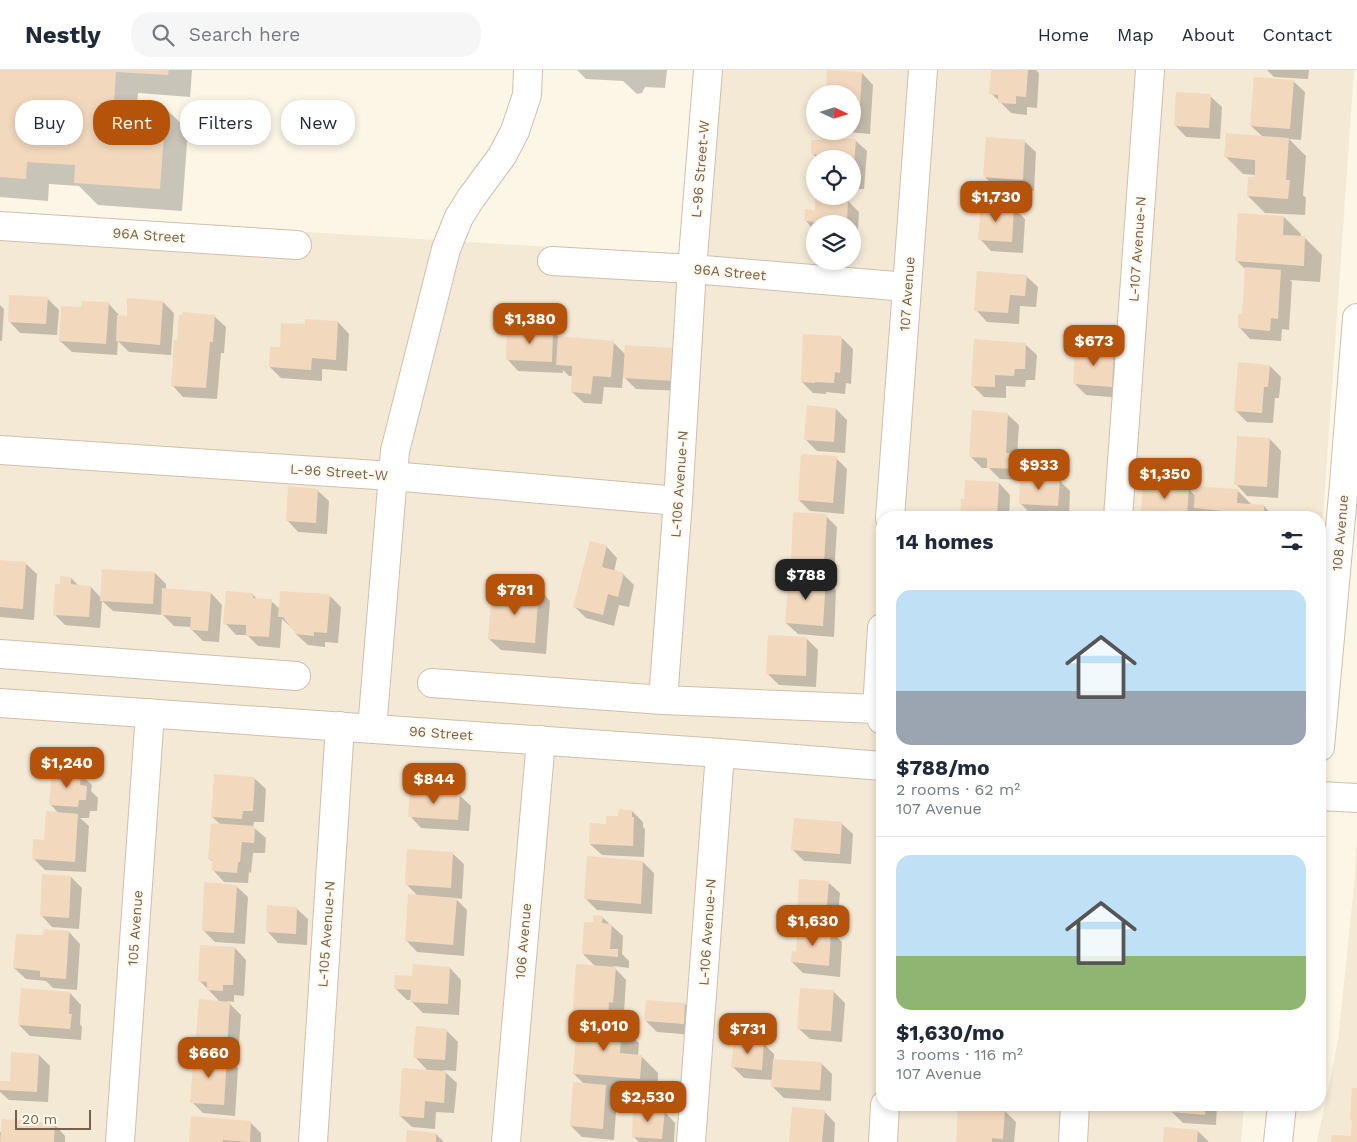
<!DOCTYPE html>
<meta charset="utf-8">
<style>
body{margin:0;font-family:"Work Sans",sans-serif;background:#f6f6f7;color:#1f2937;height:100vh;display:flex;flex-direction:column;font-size:19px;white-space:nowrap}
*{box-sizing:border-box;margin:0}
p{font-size:16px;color:#747a83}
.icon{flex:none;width:28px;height:28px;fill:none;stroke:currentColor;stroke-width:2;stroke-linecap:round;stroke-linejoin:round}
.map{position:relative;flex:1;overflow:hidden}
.panel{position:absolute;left:876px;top:441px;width:450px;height:600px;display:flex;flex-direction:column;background:#fff;border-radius:20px;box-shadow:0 2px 8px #0003}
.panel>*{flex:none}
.banner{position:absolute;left:15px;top:30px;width:475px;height:45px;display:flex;gap:10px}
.needle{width:32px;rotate:94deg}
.tools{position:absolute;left:806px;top:15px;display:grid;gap:10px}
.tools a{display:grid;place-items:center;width:55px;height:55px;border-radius:50%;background:#fff;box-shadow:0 2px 8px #0003;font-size:25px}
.scale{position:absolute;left:15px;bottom:12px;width:76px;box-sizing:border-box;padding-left:5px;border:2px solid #765f4b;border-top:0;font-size:14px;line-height:18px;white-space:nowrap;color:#765f4b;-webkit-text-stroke:4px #fffaed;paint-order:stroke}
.price{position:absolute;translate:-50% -42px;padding:0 11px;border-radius:10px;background:#b45309;color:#fff;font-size:16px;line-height:32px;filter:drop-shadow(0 1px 2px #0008)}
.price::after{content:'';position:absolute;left:50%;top:30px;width:15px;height:11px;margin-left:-8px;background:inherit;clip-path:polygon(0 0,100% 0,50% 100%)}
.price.current{background:#222;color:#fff}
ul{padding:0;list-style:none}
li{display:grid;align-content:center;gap:10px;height:265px;padding:0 20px}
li+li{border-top:1px solid #e0e1e3}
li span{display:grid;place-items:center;height:155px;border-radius:15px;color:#555}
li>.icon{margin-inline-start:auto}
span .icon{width:90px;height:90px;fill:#fffc;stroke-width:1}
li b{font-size:21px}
h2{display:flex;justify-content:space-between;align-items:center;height:60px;padding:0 20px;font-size:21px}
.pill{padding:0 18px;border-radius:20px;background:#fff;box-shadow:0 2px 8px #0003;font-size:18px;line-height:45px}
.pill.current{background:#b45309;color:#fff}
header{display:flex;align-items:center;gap:30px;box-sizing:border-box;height:70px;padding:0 25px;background:#fff;border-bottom:1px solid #e0e1e3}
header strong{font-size:24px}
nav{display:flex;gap:28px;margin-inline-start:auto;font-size:18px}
.search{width:350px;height:45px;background:#f6f6f7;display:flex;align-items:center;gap:12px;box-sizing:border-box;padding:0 18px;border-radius:20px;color:#747a83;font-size:19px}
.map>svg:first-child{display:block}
</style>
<header>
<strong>Nestly</strong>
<div class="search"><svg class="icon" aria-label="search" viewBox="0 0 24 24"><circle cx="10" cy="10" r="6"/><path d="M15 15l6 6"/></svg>Search here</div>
<nav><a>Home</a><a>Map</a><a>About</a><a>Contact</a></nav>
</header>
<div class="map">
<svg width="1357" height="1072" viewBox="0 0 1357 1072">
<rect width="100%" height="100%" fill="#fcf6e7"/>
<path fill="#f4e9d5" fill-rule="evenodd" d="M696,0H1354L1320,490V448H882V1035H1244L1241,1072H0V143L682,185ZM815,24H852V61H815ZM815,89H852V126H815ZM815,154H852V191H815Z
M1357,769V1072H1317L1338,971L1354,816Z"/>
<path fill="#0003" d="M0,0H192L190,27L138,23L137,36L165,38L188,60L182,141L98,135L79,116L49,114L48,131L0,127Z
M577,0H667L665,18L645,17L642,23L637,24L623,11L586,9Z
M992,0H1036L1039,3L1037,38L1027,37V45L1011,43L991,23Z
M1267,0H1309L1308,9L1274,7Z
M862,3L873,15L870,64L837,61H852V24Z
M1293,11L1305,22L1301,70L1289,69L1306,86L1303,125L1306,128L1305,145L1265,143L1248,126L1256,108V105L1243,104L1226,87L1263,67L1251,56Z
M1210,26L1222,37L1220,69L1186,67L1175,55Z
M855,70L867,81L864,119H852V89H818L812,83Z
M1024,71L1036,82L1034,121L996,118L984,106Z
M848,131L859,142L857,176L852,175V154H815V163L814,160L805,150Z
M1013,137L1025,149L1023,183L991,181L980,169Z
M1284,147L1301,164V167L1305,168L1322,185L1320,212L1290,210L1292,212L1289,260L1282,259L1281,271L1250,269L1239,257L1243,245L1246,200L1236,190Z
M1026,206L1038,217L1036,237L1020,236L1019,254L987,252L976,240Z
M47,228L59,240L57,265L20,263L9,251Z
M163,232L174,243L171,285L129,282L118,271L117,285L72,282L60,271L82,239L108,233L119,245V247H128Z
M0,235L4,239L2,271H0Z
M214,246L226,257L224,283H221L217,329L183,327L172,315L178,271Z
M338,252L349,264L347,301L322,299V311L281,308L270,297L281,279L306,256Z
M553,261L559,267L613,272L626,285L673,279L683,321L636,319L623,306L622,318L604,317L602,334L584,333L572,322L573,306H569L563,300V303L518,301L507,289Z
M841,267L853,279L851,314L846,313L845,324L826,322V324L813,323L802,312Z
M1025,274L1037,285L1035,310H1026L1025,317L1006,316V328L984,327L973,316Z
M1114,281L1125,293L1122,328L1086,325L1075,314Z
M1270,296L1281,307L1279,328H1275L1273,353L1247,352L1235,340Z
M836,339L847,350L845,383L817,381L806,370Z
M1007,344L1019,355L1017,385H1027L1038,397L1037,409L1059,410L1070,421L1069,446L1032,445L1020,433L1022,410L1000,409L989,398H982L970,386Z
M1238,367L1270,369L1281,381L1278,428L1247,426L1236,414Z
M836,388L847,399L844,444L810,441L799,430Z
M999,413L1010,425L1009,448H961Z
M1188,419L1196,426L1237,420L1253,436H1264L1275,448H1205L1199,442V448H1148L1142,442Z
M317,420L329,431L327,464L298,462L287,450Z
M826,446L837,457L834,505L803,503L792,492Z
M606,476L617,488L614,502L623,504L634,515L629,537L619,535L614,556L586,548L575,537Z
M0,491L25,493L37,504L34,550L0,547Z
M155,503L166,514V520L211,523L222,535L219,572L203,571L191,559V557L174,556L163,545L113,541L102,531L100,558L65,555L54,544L61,516L71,508L79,516L91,517L101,528Z
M825,509L836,520L834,567L798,564L786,553Z
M539,519L550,531L546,584L501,580L489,569L507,536Z
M252,524L258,530L271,531L280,539L330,526L341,537L338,573L325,572V577L308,575L296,564V562L292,558L282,549L280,578L258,576L247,565H236L225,553Z
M807,569L818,580L816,617L779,615L767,603Z
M80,704L92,715L91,721L98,728L97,741H90L89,748H80L89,756L86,802L45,800L33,788L45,771L59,744L51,735Z
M254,708L266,719L264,752H254L253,757L266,768L265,783H253L251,803L249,802L248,813L224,812L213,800V792L209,789L220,754L212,747Z
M459,725L471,736L469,761L421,758L410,746Z
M632,741L643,752V757L645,759L644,787L602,785L590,774L607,755Z
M841,753L853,764L851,794L804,791L793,780Z
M452,783L464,794L462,829L455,828L467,840L464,886L417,882L406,870L418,826L406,814Z
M643,792L654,803L652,844L597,840L586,829Z
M71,807L82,818L79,859L52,857L41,845Z
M828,812L840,823L837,857L810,855L798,844Z
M236,816L248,827L245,874L215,872L203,860Z
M296,838L308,849L307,875L278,873L267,861Z
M602,847L623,866L622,884L629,891V898L613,896L626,910L624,943H620L619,955L622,956L639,973L638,986H641L658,1003L657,1025L612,1022L617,1027L614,1070L582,1067L571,1056L584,1014L574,1004L578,954L573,949L596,897L583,884L594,854Z
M831,861L842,872L840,907L803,903L792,892L797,883Z
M69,862L80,874L77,920L53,918L46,911L26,909L14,898L44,867Z
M235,878L246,890L244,926L234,925V932L227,931L241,945L238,990L229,989L238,998L235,1046L203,1043L192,1032L205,985L197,976L221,933L200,911Z
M450,898L461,910L459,945L423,943L412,932V930H407L395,918L413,907Z
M833,921L845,933L842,972L810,969L798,958Z
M70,923L81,935L80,954L82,957L81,970L30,966L19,955Z
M685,934L696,945L695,965L657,962L646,951Z
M447,961L458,972L456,1001L443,1000L457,1013L454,1043L436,1042L435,1059L412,1057L400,1046L428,1001L415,987Z
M763,973L774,984V990L821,993L832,1004L831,1031L784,1028L772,1016L773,1010L744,1008L733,997Z
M39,985L50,996L48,1032L9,1030L0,1022V1012L11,1013Z
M977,1035H996L995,1040H1004L1016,1052L1014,1072H957L981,1039Z
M1172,1035H1217L1216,1055L1183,1053L1172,1042Z
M664,1041L675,1053L674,1072H639L633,1066Z
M824,1041L835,1053L834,1072H791Z
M250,1052L261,1063V1072H190Z
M54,1054L65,1066V1072H0V1062Z
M1198,1061L1209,1072H1164Z
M436,1064L444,1072H407Z"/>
<path fill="#f2d9be" d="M0,0H169L168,5L116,2L114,33L166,37L160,119L74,113L75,95L27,92L26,109L0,107Z
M827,0L862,2L859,53L852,52V24H826Z
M991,0H1028L1026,27L1016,26V34L998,33V25L989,24Z
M1254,7L1294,10L1290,59L1250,56Z
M1176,22L1211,24L1209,58L1174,56Z
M1226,63L1289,68L1286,110H1290L1288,129L1247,126L1248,107H1255V90L1224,87Z
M821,66L856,69L854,95H852V89H819V85L811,84V70H821Z
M986,67L1025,70L1023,110L983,107Z
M815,128L848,130L847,154H814L815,163H813L814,152L804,151L805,139L815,140Z
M981,133L1014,136L1012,172L978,170Z
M1238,143L1284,146L1283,165L1305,166L1304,196L1235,191Z
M1245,197L1281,200L1278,249L1271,248L1270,261L1238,258V244H1242Z
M977,201L1027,205L1025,226L1010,225L1008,243L974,241Z
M9,225L48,227L46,254L8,252Z
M127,228L163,231L160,275L116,271L117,245L127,246Z
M82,231L109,232L106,274L59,271L61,236L81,237Z
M183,242L215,245L213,272H210L206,318L171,316L174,270H177L179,245H182Z
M305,249L338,251L336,290L312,288L311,300L269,297L270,277H280L281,253L305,254Z
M507,258L553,260L552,292L506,290Z
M803,264L842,266L840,303L835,302L834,313L815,312V313L801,312Z
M558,266L614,271L611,307L593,306L591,324L571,322L572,296L556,295Z
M974,269L1026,273L1025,299H1015L1014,306L995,305V317L971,316Z
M625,275L674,278L672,311L623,308Z
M1075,278L1114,280L1112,317L1073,314Z
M1238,292L1270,295L1268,317H1264L1262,343L1234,341Z
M807,335L836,338L834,372L804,370Z
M972,340L1008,343L1006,383L1027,384L1026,399L987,398V388L969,387Z
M1237,366L1270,368L1267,417L1234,415Z
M801,384L837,386L833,433L798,430Z
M1020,406L1060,409L1058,436L1019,434Z
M965,410L999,412L997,448H960L961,429H964Z
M1143,415L1189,418L1187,445L1141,442Z
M288,416L318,419L316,453L286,451Z
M1195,416L1238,419L1237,433L1264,435V448H1223V441L1194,438Z
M793,442L827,444L824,494L791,492Z
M590,471L607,475L602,497L624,503L618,527L608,524L603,545L573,537Z
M0,490L26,492L23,539L0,537Z
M102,499L155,502L153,534L100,531Z
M789,505L826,508L823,556L785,553Z
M60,506L71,507V514L91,516L89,547L53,545L55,514H60Z
M508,516L539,518L535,573L488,569L491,533L506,535Z
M162,518L211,522L208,561L190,560L191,547L161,545Z
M226,521L253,523V528L272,529L269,567L246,566V555L223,554Z
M280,521L330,524L327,563L314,562V566L295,564V560L292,559L283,547H278Z
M768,565L807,567L806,606L766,604Z
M52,701L81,703L80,715L87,716L86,730H79L78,737L49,735Z
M214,704L255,707L253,741H243L242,749L211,747Z
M410,720L460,723L458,750L408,747Z
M619,739L632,740V747H634L633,776L589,774L590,753L606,754V746H618Z
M46,741L78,744L75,792L32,789L33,769L44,770Z
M794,748L842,752L840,784L791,780Z
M211,753L255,756L254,773L242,772L240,792H238L237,803L212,801V790L208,789Z
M407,779L453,782L451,818L405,815Z
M587,786L643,791L641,834L584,829Z
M42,804L71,806L69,848L40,846Z
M799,809L829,811L826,847L797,844Z
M204,812L237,815L234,863L202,861Z
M408,824L457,828L453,875L405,871Z
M267,835L297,837L296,864L266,862Z
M593,845L603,846L602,853L612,854L610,879H618V887L582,884L584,852H593Z
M798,857L831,860L829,896L791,892L792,881L796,882Z
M44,859L69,861L66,909L40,907V901L13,898L16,864L43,865Z
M200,875L235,877L233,915H223V921L207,920V912L198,911Z
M413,894L450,897L448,934L410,932L411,920L394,919L395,905L412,906Z
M576,894L616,897L613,933L609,932L608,952L572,950Z
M21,918L70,922L69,944H72L70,959L18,955Z
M800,918L834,920L831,961L797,959Z
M199,929L230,932L227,979L195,977Z
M646,930L685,933L684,954L644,951Z
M577,952L622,954L620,983L642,985L640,1009L573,1004Z
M416,956L447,959L445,990L413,988Z
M734,970L764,972L762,1000L731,997Z
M11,982L39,984L37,1022L0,1020V1011H10Z
M194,983L227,985L224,1035L190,1033Z
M773,989L822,992L820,1020L771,1017Z
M402,998L446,1001L444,1033L425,1031L424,1048L399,1046Z
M573,1012L606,1015L603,1059L570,1056Z
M1352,1018H1357V1072H1331L1332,1065L1351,1066L1352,1050H1350Z
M1171,1035H1206L1205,1045L1171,1042Z
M958,1036L1005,1039L1003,1069L992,1068V1072H956Z
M792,1037L825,1040L822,1072H789Z
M633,1038L665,1040L662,1069L632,1067Z
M191,1046L251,1051L250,1072L223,1070V1072H189Z
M2,1049L55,1053L54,1072H0Z
M1164,1057L1198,1060L1197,1072H1163Z
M407,1060L436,1063V1072H406Z"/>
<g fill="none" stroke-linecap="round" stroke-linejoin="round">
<g stroke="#cebfad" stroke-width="30">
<path id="minor" d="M0,156L297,175
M552,191L692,199L907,217
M0,380L392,406L678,431
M890,448L923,0
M1118,448L1150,0
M882,558L877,639L882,650
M0,584L296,606
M432,613L663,630L877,639
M663,630L678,431L692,199L708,0
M0,633L720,683L882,696
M372,659L395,381L446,179L459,147L471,128L502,86L515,61L527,25L528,0
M1320,677L1344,414L1357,248
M1320,726L1357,728
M120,1072L150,643
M313,1072L340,656
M506,1072L541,670
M691,1072L720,683
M883,1072L885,1035
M1073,1072L1075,1035
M1278,1072L1282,1035"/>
</g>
<use href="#minor" stroke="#fff" stroke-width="28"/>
</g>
<g text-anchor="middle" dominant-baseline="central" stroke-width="4" stroke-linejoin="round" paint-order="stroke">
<g font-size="14" fill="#765f4b" stroke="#fffaed">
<text transform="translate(700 99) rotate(-85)">L-96 Street-W</text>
<text transform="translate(149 165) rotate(4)">96A Street</text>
<text transform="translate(1137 179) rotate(-86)">L-107 Avenue-N</text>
<text transform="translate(730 202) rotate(5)">96A Street</text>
<text transform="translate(907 224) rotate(-86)">107 Avenue</text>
<text transform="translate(339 402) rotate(4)">L-96 Street-W</text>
<text transform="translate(679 414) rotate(-86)">L-106 Avenue-N</text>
<text transform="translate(1340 463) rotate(-85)">108 Avenue</text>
<text transform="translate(441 663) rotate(4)">96 Street</text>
<text transform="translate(135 858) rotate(-86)">105 Avenue</text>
<text transform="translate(707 862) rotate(-86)">L-106 Avenue-N</text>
<text transform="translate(326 864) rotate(-86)">L-105 Avenue-N</text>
<text transform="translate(523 871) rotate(-85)">106 Avenue</text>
</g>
</g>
</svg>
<div class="tools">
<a><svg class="needle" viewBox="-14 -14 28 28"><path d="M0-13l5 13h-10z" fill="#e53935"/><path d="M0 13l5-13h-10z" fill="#747a83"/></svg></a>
<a><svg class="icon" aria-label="locate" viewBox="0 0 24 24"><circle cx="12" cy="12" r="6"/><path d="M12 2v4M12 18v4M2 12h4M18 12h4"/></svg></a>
<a><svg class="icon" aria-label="layers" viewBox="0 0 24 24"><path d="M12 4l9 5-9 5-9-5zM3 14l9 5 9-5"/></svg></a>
</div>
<div class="scale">20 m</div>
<b class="price" style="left:996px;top:153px">$1,730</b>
<b class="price" style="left:530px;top:275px">$1,380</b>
<b class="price" style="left:1094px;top:297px">$673</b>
<b class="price" style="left:1039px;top:421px">$933</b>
<b class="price" style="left:1165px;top:430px">$1,350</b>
<b class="price current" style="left:806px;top:531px">$788</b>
<b class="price" style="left:515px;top:546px">$781</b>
<b class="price" style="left:67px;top:719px">$1,240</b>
<b class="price" style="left:434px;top:735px">$844</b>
<b class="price" style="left:813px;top:877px">$1,630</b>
<b class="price" style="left:604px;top:982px">$1,010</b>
<b class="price" style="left:748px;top:985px">$731</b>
<b class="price" style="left:209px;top:1009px">$660</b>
<b class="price" style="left:648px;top:1053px">$2,530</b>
<div class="banner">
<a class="pill">Buy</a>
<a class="pill current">Rent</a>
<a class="pill">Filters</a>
<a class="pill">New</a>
</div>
<section class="panel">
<h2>14 homes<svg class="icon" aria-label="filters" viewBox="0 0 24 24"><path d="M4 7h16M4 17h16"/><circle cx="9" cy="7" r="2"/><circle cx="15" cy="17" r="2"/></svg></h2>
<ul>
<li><span style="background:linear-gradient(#bfe0f5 65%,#9aa5b1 0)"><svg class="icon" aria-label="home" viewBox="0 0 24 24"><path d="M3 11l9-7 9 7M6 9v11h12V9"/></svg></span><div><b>$788/mo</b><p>2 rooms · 62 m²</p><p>107 Avenue</p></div></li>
<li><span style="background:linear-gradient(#bfe0f5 65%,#8fb573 0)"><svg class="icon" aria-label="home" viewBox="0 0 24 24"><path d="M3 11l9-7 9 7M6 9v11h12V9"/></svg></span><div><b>$1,630/mo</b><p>3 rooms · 116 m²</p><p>107 Avenue</p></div></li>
</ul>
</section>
</div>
